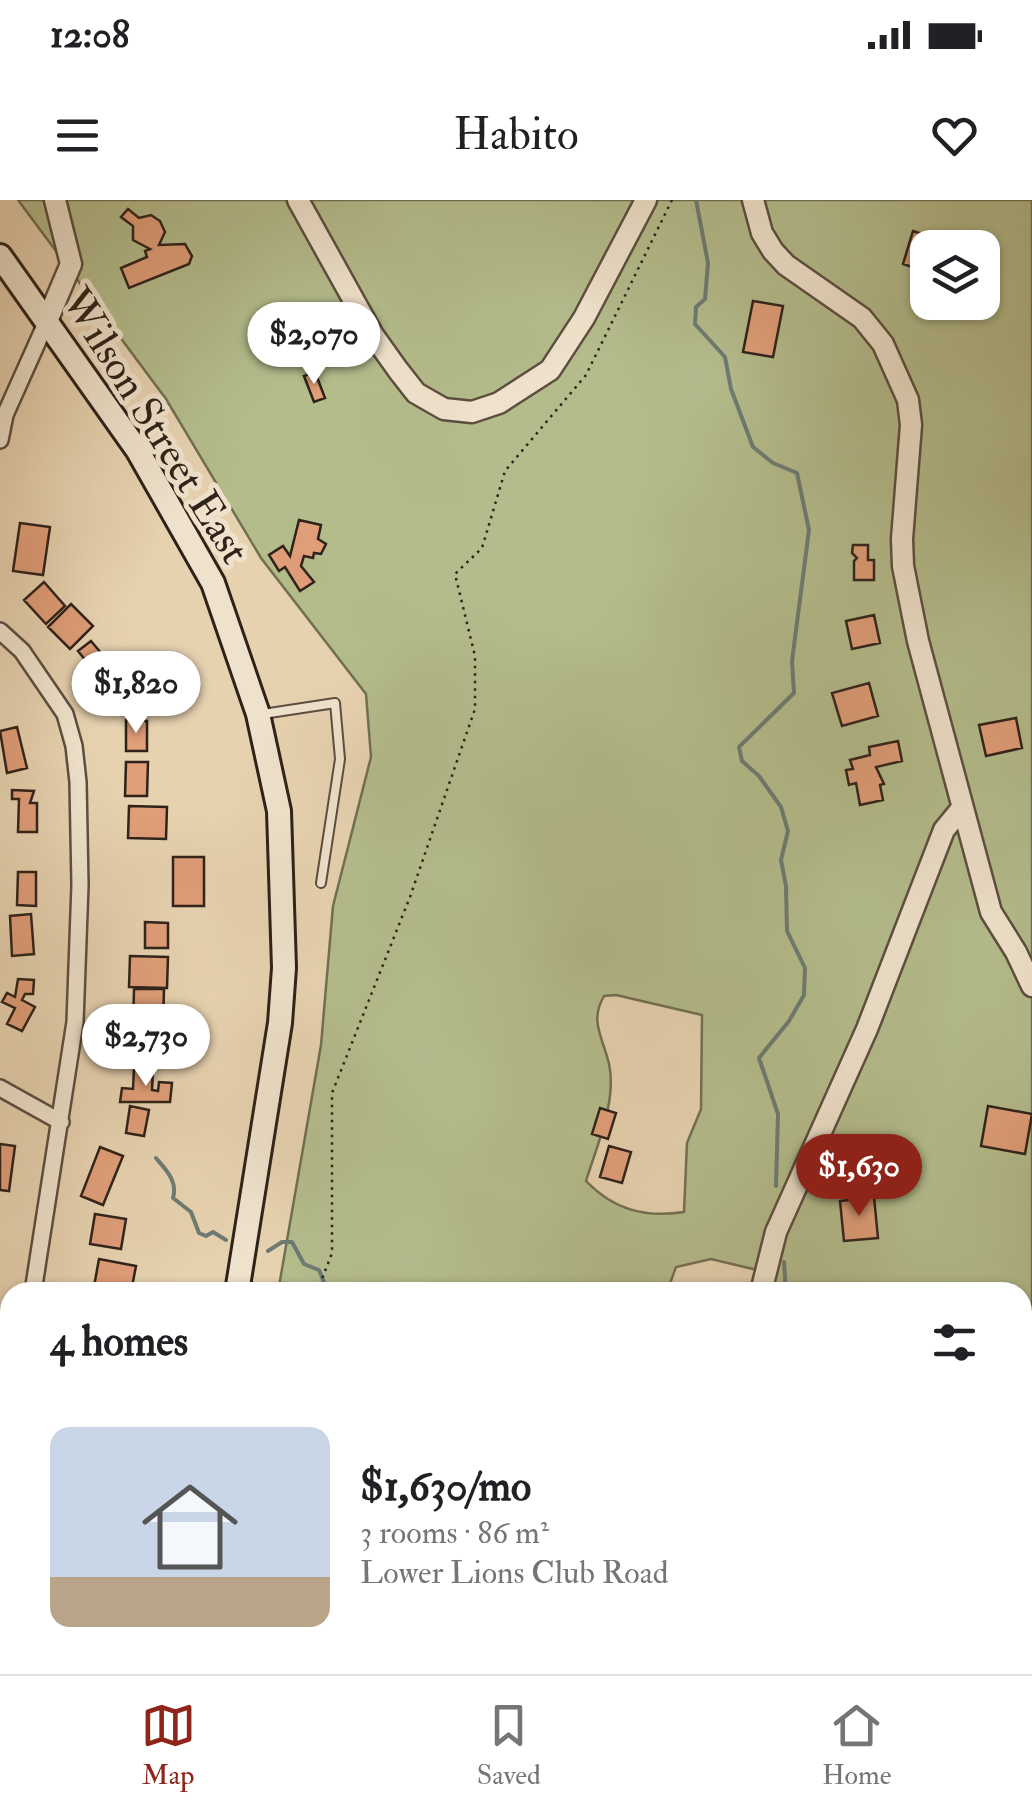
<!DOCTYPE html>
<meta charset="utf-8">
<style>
body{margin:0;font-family:"IM FELL Double Pica",serif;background:#f6f6f6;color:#202124;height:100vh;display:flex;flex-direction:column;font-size:38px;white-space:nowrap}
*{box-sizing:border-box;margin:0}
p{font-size:32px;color:#757577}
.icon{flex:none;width:55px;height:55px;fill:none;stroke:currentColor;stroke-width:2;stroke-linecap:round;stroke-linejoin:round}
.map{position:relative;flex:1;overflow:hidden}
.side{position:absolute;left:0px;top:1082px;width:1032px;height:392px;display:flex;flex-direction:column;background:#fff;border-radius:30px 30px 0 0;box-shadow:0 2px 8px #0004}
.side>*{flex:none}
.buttons{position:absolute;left:910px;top:30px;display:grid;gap:20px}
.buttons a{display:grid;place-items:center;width:90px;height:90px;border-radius:20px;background:#fff;box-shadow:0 2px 8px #0004;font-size:50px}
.price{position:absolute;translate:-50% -85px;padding:0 22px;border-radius:35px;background:#fff;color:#222;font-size:32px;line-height:65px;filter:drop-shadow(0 2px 5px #0008)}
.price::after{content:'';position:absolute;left:50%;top:60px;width:30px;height:22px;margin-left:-15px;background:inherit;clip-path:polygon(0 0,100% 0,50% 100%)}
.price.on{background:#8f2418;color:#fff}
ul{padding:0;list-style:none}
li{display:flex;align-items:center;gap:30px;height:250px;padding:0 50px}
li+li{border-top:2px solid #e0e0e0}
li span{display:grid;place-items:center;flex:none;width:280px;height:200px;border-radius:20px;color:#555}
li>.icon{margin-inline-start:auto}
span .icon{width:120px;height:120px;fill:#fffc;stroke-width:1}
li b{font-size:42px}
h2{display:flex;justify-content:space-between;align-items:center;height:120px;padding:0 50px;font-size:42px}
.status{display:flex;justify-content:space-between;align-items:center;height:70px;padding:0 50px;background:#fff;direction:ltr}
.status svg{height:28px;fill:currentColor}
header{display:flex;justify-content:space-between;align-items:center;height:130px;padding:0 50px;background:#fff;font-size:45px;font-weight:600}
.menu{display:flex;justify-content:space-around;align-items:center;height:140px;border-top:2px solid #e0e0e0;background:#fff;font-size:28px;color:#757577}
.menu a{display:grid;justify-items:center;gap:5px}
.menu .on{color:#8f2418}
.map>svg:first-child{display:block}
</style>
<div class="status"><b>12:08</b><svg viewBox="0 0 49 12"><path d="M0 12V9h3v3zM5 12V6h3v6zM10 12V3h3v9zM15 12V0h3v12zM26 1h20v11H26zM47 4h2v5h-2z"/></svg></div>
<header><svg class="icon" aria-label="menu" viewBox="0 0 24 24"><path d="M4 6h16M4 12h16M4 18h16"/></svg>Habito<svg class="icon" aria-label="heart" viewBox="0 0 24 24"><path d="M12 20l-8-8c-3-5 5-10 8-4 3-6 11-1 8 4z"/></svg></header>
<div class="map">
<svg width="1032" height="1474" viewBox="0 0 1032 1474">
<rect width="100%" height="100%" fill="#e7d2b0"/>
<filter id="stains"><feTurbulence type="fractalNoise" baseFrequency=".002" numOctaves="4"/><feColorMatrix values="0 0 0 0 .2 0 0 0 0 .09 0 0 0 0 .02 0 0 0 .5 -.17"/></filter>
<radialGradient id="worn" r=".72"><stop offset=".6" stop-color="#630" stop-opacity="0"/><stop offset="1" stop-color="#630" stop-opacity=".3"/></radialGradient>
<path fill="#b4bc8c" stroke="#726f53" stroke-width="2.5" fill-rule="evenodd" d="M18,0H1032V1474H899L902,1465H1022V1092H772L769,1079L761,1071L711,1059L676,1067L667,1092H278L321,845L333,706L371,557L366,494L261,358L166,199ZM928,48H982V102H928ZM616,795L702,815L701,909L687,943L684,1012C645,1018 614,1010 586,981C597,945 617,901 609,864C603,837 589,822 604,796Z
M213,1465H682L679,1474H211Z"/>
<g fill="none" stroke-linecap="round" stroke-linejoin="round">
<path stroke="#6d7b73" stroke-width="4" d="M696,0L708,63L705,99L696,107L695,124L725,157L731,189L753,247L773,263L797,273L809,330L792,461L794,493L739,547L742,561L759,576L781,607L788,631L781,660L786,686L787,731L805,768L804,795L789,821L759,858L778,914L776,986
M156,958C166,970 178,981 173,998L191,1012L199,1033L206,1036L213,1032L226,1040
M268,1051L282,1042H292L304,1064L319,1070L328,1092
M784,1062L786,1092
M492,1092H494
M580,1092L605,1086
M118,1465L121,1474
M924,1465L928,1474"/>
</g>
<path fill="#e09e79" stroke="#2f221a" stroke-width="2.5" d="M128,9L139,18L151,15L160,21L165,32L159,45L185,44L192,56L189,64L129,88L121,68L147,57L145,51L150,49L133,40V26L121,17Z
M913,31L934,38L931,48H928L924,71L903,64Z
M753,101L783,106L773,157L743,152Z
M315,172L325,198L314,202L304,176Z
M299,320L321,325L318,339L326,344L321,354L314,353L313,358L304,356L301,366L314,382L300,391L285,367L279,371L269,355L283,346L290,356Z
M20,323L50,327L43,375L13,371Z
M853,345H868V360H874V380H854V361L857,358L852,353Z
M44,382L65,406L46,424L24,400Z
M71,404L93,426L70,449L48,427Z
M874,415L880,443L852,449L846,421Z
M91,441L112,466L99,477L78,451Z
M125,470L147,497L126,514L104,487Z
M869,483L878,516L842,526L832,493Z
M1016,518L1022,548L986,556L979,525Z
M126,520L147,521V551H126Z
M17,527L27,568L7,573L0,531Z
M898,541L902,561L876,567L884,584L880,585L883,600L860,605L856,583L849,585L846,570L853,569L850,560L870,555L869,547Z
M126,562H148L147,596H125Z
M12,590L34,591L30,603H37V632H18L19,599H12Z
M129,606L167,607L166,639L128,638Z
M173,657H204V706H173Z
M18,672H36V706L17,705Z
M31,714L34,754L12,756L10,716Z
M145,722L168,723V748H145Z
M130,756L168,757L167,788L129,787Z
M18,779L34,780L33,794H25L22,800L35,807L22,831L7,824L15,808L2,802L7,793L15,797Z
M134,789H164L163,827L133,826Z
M138,833L157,837L152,868L133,865Z
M134,869L153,871L152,890L158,891L159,882L172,883L170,902H120L122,888L133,889Z
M130,906L149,910L144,936L126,933Z
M988,906L1032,914L1025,954L981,946Z
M600,908L616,913L608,939L592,934Z
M0,944L15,946L9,991L0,990Z
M609,946L631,952L622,983L600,977Z
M100,947L123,956L103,1005L81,996Z
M874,997L878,1038L844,1041L840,1001Z
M95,1014L126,1019L121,1049L90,1044Z
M99,1059L136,1066L131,1092H93Z"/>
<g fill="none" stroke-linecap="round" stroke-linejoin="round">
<g stroke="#5d4e40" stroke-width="12">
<path id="service" d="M263,514L335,503L340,559L321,683"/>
</g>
<g stroke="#5d4e40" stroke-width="20">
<path id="minor" d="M0,240L5,215L47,121
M0,431L22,451L65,514L74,546L78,582L80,685L75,822L33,1092
M0,888L61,922
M0,1300L10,1238"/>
</g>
<g stroke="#5d4e40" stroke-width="25">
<path id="tertiary" d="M298,0L373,135L398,170L416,193L444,209L472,212L499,203L550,170L584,118L646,0
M753,0L762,33L773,51L786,65L862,118L883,144L908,200L911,225L902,339L903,366L918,441L991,712L1016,752L1032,786
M47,121L71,64L55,0
M761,1092L776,1032L867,829L944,630L962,608
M701,1474L702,1465"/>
</g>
<g stroke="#2f221a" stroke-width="28">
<path id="secondary" d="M0,56L138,251L213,383L258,514L279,611L284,768L280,823L237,1092
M175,1474L177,1465"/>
</g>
<path stroke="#2f221a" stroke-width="2.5" stroke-dasharray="2.5 5" stroke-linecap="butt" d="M317,1092L332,1053V893L410,697L475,509V456L455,374L482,348L505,271L586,175L672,0
M280,1474L284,1465"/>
<use href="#service" stroke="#efe2cc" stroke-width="8"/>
<use href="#minor" stroke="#efe2cc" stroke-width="15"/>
<use href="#tertiary" stroke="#efe2cc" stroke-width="20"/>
<use href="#secondary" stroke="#efe2cc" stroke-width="22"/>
</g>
<g text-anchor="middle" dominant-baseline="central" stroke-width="10" stroke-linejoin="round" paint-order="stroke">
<g font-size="42" fill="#2f221a" stroke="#efe2cc">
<text transform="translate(155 226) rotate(58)">Wilson Street East</text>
</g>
</g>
<rect width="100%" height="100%" filter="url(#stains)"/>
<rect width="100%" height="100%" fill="url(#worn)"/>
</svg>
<div class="buttons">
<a><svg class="icon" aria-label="layers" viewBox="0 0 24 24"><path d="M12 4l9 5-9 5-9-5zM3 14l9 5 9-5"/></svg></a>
</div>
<b class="price" style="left:314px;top:187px">$2,070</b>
<b class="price" style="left:136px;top:536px">$1,820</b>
<b class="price" style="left:146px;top:889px">$2,730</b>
<b class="price on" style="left:859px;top:1019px">$1,630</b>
<section class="side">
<h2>4 homes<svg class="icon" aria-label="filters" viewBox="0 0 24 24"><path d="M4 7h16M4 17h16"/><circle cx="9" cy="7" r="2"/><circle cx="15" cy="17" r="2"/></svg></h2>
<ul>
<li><span style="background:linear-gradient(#c9d6e8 75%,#b9a48a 0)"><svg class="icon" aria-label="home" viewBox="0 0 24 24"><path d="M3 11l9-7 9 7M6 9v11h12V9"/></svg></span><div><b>$1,630/mo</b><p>3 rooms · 86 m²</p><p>Lower Lions Club Road</p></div></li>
</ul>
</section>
</div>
<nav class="menu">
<a class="on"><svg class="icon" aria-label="map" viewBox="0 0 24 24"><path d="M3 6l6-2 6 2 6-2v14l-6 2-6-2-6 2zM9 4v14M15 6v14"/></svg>Map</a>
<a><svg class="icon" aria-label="saved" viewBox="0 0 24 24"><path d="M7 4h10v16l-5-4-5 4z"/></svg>Saved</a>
<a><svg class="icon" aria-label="home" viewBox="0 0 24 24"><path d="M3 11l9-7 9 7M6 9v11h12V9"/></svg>Home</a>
</nav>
